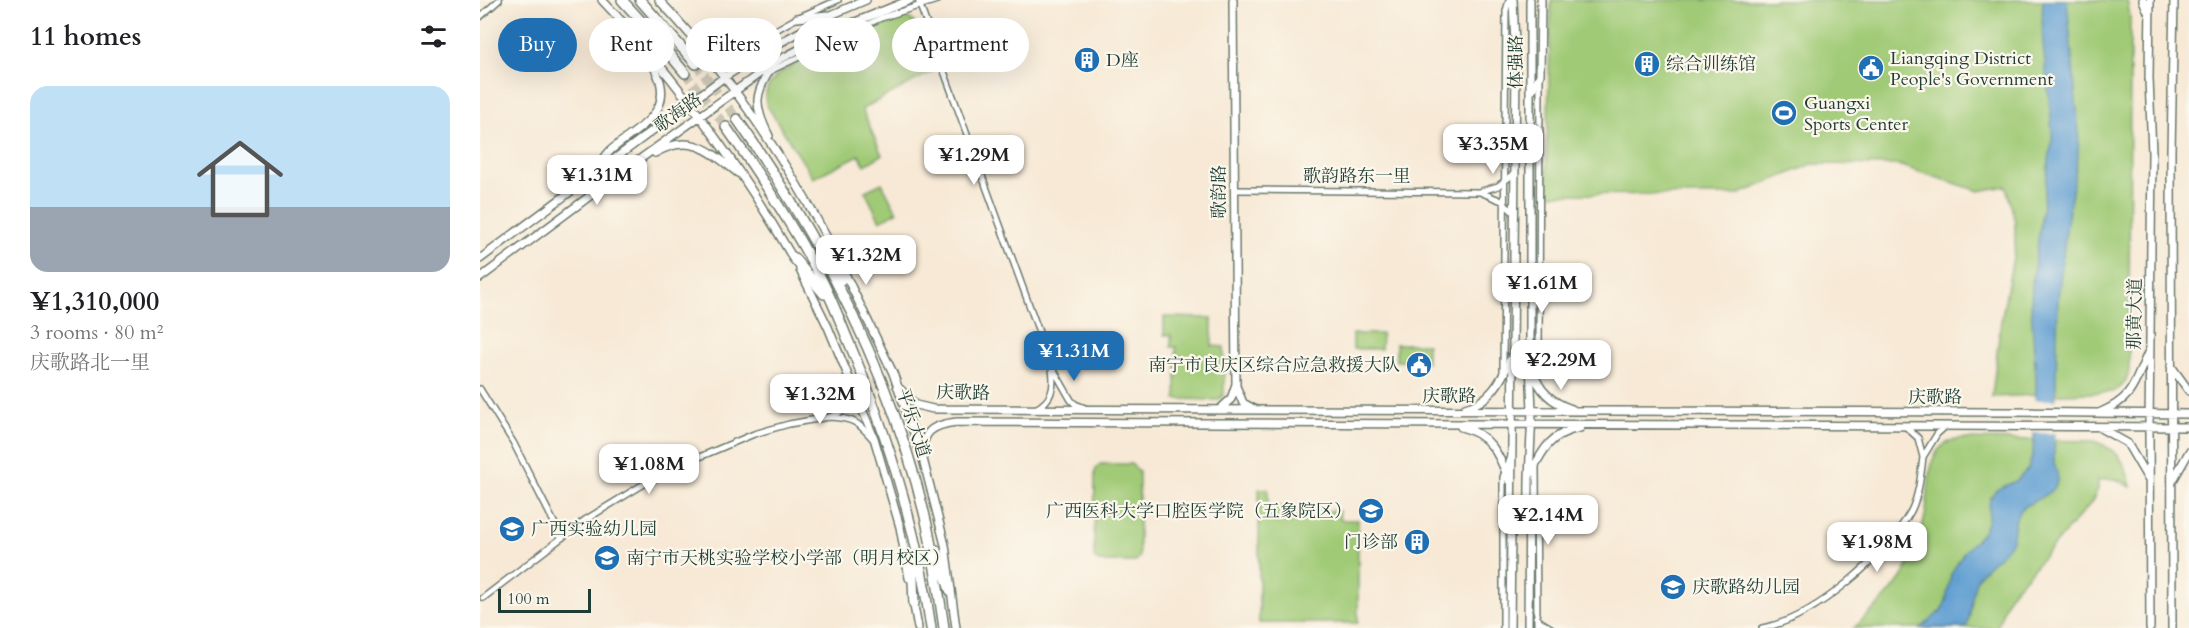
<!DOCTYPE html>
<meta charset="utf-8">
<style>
body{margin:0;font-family:Cardo,"Noto Serif SC",serif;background:#f6f6f6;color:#202124;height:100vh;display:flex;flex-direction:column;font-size:22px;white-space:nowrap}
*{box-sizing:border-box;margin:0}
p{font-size:20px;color:#757577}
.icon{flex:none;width:33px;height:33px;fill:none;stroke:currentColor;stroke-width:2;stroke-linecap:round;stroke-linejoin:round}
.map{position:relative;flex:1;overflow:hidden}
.panel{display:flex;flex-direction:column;background:#fff;width:480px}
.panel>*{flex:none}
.banner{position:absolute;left:18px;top:18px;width:570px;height:54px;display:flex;gap:12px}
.scale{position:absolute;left:18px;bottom:15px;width:93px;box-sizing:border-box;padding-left:6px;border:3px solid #1f3d34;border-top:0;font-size:16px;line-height:21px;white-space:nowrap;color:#1f3d34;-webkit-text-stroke:4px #fbf7ec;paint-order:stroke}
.price{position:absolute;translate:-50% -51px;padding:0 14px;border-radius:12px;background:#fff;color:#222;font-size:20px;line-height:39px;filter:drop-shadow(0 2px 3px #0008)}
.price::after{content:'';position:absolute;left:50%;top:36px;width:18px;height:14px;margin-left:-9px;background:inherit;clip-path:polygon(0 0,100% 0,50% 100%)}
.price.current{background:#1f6fb2;color:#fff}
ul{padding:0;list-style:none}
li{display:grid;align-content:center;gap:12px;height:318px;padding:0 30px}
li span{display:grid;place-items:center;height:186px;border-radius:18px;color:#555}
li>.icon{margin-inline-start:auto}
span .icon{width:108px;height:108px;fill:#fffc;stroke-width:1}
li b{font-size:26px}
h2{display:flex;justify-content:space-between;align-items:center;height:72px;padding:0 30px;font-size:26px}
.chip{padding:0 21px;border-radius:27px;background:#fff;box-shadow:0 6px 24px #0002;font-size:21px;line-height:54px}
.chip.current{background:#1f6fb2;color:#fff}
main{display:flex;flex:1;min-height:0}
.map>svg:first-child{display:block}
</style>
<main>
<section class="panel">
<h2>11 homes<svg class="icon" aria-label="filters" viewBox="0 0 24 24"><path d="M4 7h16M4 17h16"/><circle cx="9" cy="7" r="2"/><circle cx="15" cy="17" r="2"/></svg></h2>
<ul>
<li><span style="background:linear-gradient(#bfe0f5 65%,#9aa5b1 0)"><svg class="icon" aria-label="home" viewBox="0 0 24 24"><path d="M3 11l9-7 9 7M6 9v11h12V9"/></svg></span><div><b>¥1,310,000</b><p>3 rooms · 80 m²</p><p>庆歌路北一里</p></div></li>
</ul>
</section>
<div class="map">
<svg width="1709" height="628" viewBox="0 0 1709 628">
<rect width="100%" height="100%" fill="#fbf7ec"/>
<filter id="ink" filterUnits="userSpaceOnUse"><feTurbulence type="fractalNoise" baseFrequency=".0167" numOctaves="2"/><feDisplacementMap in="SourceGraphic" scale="12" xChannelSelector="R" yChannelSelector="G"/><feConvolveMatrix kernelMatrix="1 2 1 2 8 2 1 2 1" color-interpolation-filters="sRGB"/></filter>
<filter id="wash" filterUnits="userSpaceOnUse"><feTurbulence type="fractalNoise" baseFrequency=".008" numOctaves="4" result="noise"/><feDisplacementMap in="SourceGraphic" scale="24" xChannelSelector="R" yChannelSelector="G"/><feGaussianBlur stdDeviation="1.35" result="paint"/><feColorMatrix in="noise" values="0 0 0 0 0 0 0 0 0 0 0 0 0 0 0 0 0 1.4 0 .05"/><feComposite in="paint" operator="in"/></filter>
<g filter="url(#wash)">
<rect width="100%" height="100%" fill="#f7e9d5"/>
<path fill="#a0ca76" stroke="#608455" stroke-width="1.5" d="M1071,0H1647L1650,16L1649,371C1646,382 1643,387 1633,392L1512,397L1520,327L1535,247V221L1526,186L1499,191L1418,165L1332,164L1257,195L1066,194Z
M422,15C443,20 447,53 453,71L382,109L402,155L385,165L379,155L333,178L286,104L285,96L288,86L299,73L348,45L415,16Z
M402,183L417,212L400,221L385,191Z
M684,317L732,318V346L744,347V392L742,397L737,400L696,399V347H691V335H684Z
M873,334H902L901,349H873Z
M916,344H947V362L916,361Z
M1480,439L1614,441C1640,451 1645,461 1651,487L1636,479L1618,480V489L1611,503L1528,597L1517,628H1374C1395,608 1419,588 1430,561C1436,547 1442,531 1445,516C1449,498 1447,468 1457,452C1462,444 1471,440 1480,439Z
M620,464H651L659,471V557L655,562H619L614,557L615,470Z
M779,489H788V507H843L844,511H859L860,520H878V623H779Z"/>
<path fill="#609fd2" stroke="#406e83" stroke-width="1.5" d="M1563,0H1587L1599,133L1598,156L1587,222L1578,299L1574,462C1588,498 1556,494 1540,511C1532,520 1536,532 1531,542C1523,557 1504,564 1497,579C1490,594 1493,612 1486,628H1441L1462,610L1466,600L1471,574L1484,552L1503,532L1508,520L1510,498L1516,490L1536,481L1548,469L1553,454L1556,382L1551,305L1552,284L1572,138C1571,92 1559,46 1563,0Z"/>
<path fill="#f7e9d5" d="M1552,400H1579L1578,433H1551Z"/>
</g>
<g filter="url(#ink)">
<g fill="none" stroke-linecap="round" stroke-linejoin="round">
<path stroke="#ccc7b5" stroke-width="9" stroke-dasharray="9 4.5" stroke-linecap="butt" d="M216,64L257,119
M205,73L246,127"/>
<g stroke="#6b796c" stroke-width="8">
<path id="street" d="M438,0L571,365L591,400L595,404L605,408
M0,17L19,0
M261,65L271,44L317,18L358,0
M288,72L401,18L457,0
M754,190L1000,192L1022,201L1034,213
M1002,191L1018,186L1035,173
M1023,373L1026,11L1029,0
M1055,376L1059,360L1060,77
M0,389L33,442L82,538
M372,389C373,406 363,412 349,417C373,418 378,422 393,439
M555,409C572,401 575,387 572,370
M1425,426L1438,438L1443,457L1457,434L1466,426
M1056,465L1057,628
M3,598L105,520L164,484L203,464L274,434L309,424L349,417
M1056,617L1061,622L1071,628
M1023,628V477L1031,457
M1282,628C1334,619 1406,556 1431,511C1439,495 1441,474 1443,457"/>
</g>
<g stroke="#6b796c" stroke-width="10">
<path id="secondary" d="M122,0C197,79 260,166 314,260
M179,0C248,73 306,160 353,249
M1663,0L1669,14
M317,18L348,15
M213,35C233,52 247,55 271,44
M1052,90L1060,75L1061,0
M289,136C273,105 274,93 294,64
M175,153C211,132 230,151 258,173
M118,171C121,163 124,157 130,151C152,131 190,117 180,81C177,72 172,63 168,55
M0,259L243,78L292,47L351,15L386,0
M358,259L413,373L443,459L465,545L476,628
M320,270L348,327L394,438L420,527L429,578
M0,278L142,172L297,61L358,29L430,0
M1691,366L1709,391
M1053,371C1059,391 1072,403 1092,409
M417,386L436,405L453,409L1529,412L1709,414
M756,386L763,403L774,409
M985,408C1009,402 1021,382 1030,360
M739,410L751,399L756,384L753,0
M1621,412C1655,398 1654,382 1669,351
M981,427C1010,434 1019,454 1029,480
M1620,428L1647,443L1668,479
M443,459C441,432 451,425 477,422L1709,427
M1050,475C1062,451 1070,433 1100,428
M1692,482L1709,452
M433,600L438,628
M1030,628L1036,67L1033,0
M1048,628L1049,478L1052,411L1050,363V0
M1670,628L1669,427L1672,153L1669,78L1670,0
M1692,628L1691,151L1694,0"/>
</g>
<g stroke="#6b796c" stroke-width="12">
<path id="highway" d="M142,0L173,34L205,73
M160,0L216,64
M257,119C343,242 413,377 447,525C454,558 459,594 464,628
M246,127C278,172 309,220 336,269C351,296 361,324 373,352C409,440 438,534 451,628
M351,245L361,280
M313,257L344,294
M456,550L470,590
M432,557L434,604"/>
</g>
<use href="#street" stroke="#fff" stroke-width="5"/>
<use href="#secondary" stroke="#fff" stroke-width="7"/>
<use href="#highway" stroke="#fff" stroke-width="9"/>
</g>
</g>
<defs>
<g id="building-disc" transform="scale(1.35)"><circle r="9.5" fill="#1f6fb2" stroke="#fbf7ec"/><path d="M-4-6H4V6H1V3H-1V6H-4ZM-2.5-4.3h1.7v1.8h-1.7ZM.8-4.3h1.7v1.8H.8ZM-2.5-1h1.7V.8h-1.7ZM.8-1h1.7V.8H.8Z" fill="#fff"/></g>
<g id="civic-disc" transform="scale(1.35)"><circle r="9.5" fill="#1f6fb2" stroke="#fbf7ec"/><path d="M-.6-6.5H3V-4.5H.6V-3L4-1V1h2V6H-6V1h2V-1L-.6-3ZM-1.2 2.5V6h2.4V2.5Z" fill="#fff"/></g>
<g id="stadium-disc" transform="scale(1.35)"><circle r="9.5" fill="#1f6fb2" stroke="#fbf7ec"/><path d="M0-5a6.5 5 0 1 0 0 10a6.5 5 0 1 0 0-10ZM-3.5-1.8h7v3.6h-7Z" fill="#fff"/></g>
<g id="university-disc" transform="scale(1.35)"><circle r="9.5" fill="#1f6fb2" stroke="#fbf7ec"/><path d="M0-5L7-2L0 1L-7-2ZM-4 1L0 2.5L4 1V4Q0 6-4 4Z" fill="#fff"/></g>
<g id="school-disc" transform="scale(1.35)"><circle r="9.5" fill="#1f6fb2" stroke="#fbf7ec"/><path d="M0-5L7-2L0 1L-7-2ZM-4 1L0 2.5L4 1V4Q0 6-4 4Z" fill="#fff"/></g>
</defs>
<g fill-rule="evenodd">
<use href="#building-disc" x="607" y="60"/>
<use href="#building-disc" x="1167" y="64"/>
<use href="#civic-disc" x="1391" y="68"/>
<use href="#stadium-disc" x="1304" y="113"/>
<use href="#civic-disc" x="939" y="365"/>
<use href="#university-disc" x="891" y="511"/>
<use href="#school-disc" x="32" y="529"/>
<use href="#building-disc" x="937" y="542"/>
<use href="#school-disc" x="127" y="558"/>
<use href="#school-disc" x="1193" y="587"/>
</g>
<g text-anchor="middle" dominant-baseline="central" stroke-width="4.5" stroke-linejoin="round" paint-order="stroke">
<g font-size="18" fill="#1f3d34" stroke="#fbf7ec" text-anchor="start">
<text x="1410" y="58">Liangqing District<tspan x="1410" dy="21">People's Government</tspan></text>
<text x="626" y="60">D座</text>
<text x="1186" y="64">综合训练馆</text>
<text x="1324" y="103">Guangxi<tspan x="1324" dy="21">Sports Center</tspan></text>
<text x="920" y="365" text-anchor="end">南宁市良庆区综合应急救援大队</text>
<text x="872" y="511" text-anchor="end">广西医科大学口腔医学院（五象院区）</text>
<text x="51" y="529">广西实验幼儿园</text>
<text x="918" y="542" text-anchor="end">门诊部</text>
<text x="146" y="558">南宁市天桃实验学校小学部（明月校区）</text>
<text x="1212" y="587">庆歌路幼儿园</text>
</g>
<g font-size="18" fill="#1f3d34" stroke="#fbf7ec">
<text transform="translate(1036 62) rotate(-90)">体强路</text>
<text transform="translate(198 113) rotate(-36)">歌海路</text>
<text x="877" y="176">歌韵路东一里</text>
<text transform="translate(739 192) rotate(-90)">歌韵路</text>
<text transform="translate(1655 314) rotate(-89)">那黄大道</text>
<text transform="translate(483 393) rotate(1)">庆歌路</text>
<text x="969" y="396">庆歌路</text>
<text x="1455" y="397">庆歌路</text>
<text transform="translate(433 423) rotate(72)">平乐大道</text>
</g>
</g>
</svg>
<div class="scale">100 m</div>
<b class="price" style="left:1013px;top:175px">¥3.35M</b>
<b class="price" style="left:494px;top:186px">¥1.29M</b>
<b class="price" style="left:117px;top:206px">¥1.31M</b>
<b class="price" style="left:386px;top:286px">¥1.32M</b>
<b class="price" style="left:1062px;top:314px">¥1.61M</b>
<b class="price current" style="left:594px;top:382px">¥1.31M</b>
<b class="price" style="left:1081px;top:391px">¥2.29M</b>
<b class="price" style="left:340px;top:425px">¥1.32M</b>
<b class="price" style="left:169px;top:495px">¥1.08M</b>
<b class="price" style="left:1068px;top:546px">¥2.14M</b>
<b class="price" style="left:1397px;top:573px">¥1.98M</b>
<div class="banner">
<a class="chip current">Buy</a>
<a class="chip">Rent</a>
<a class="chip">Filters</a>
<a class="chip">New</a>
<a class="chip">Apartment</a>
</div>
</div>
</main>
